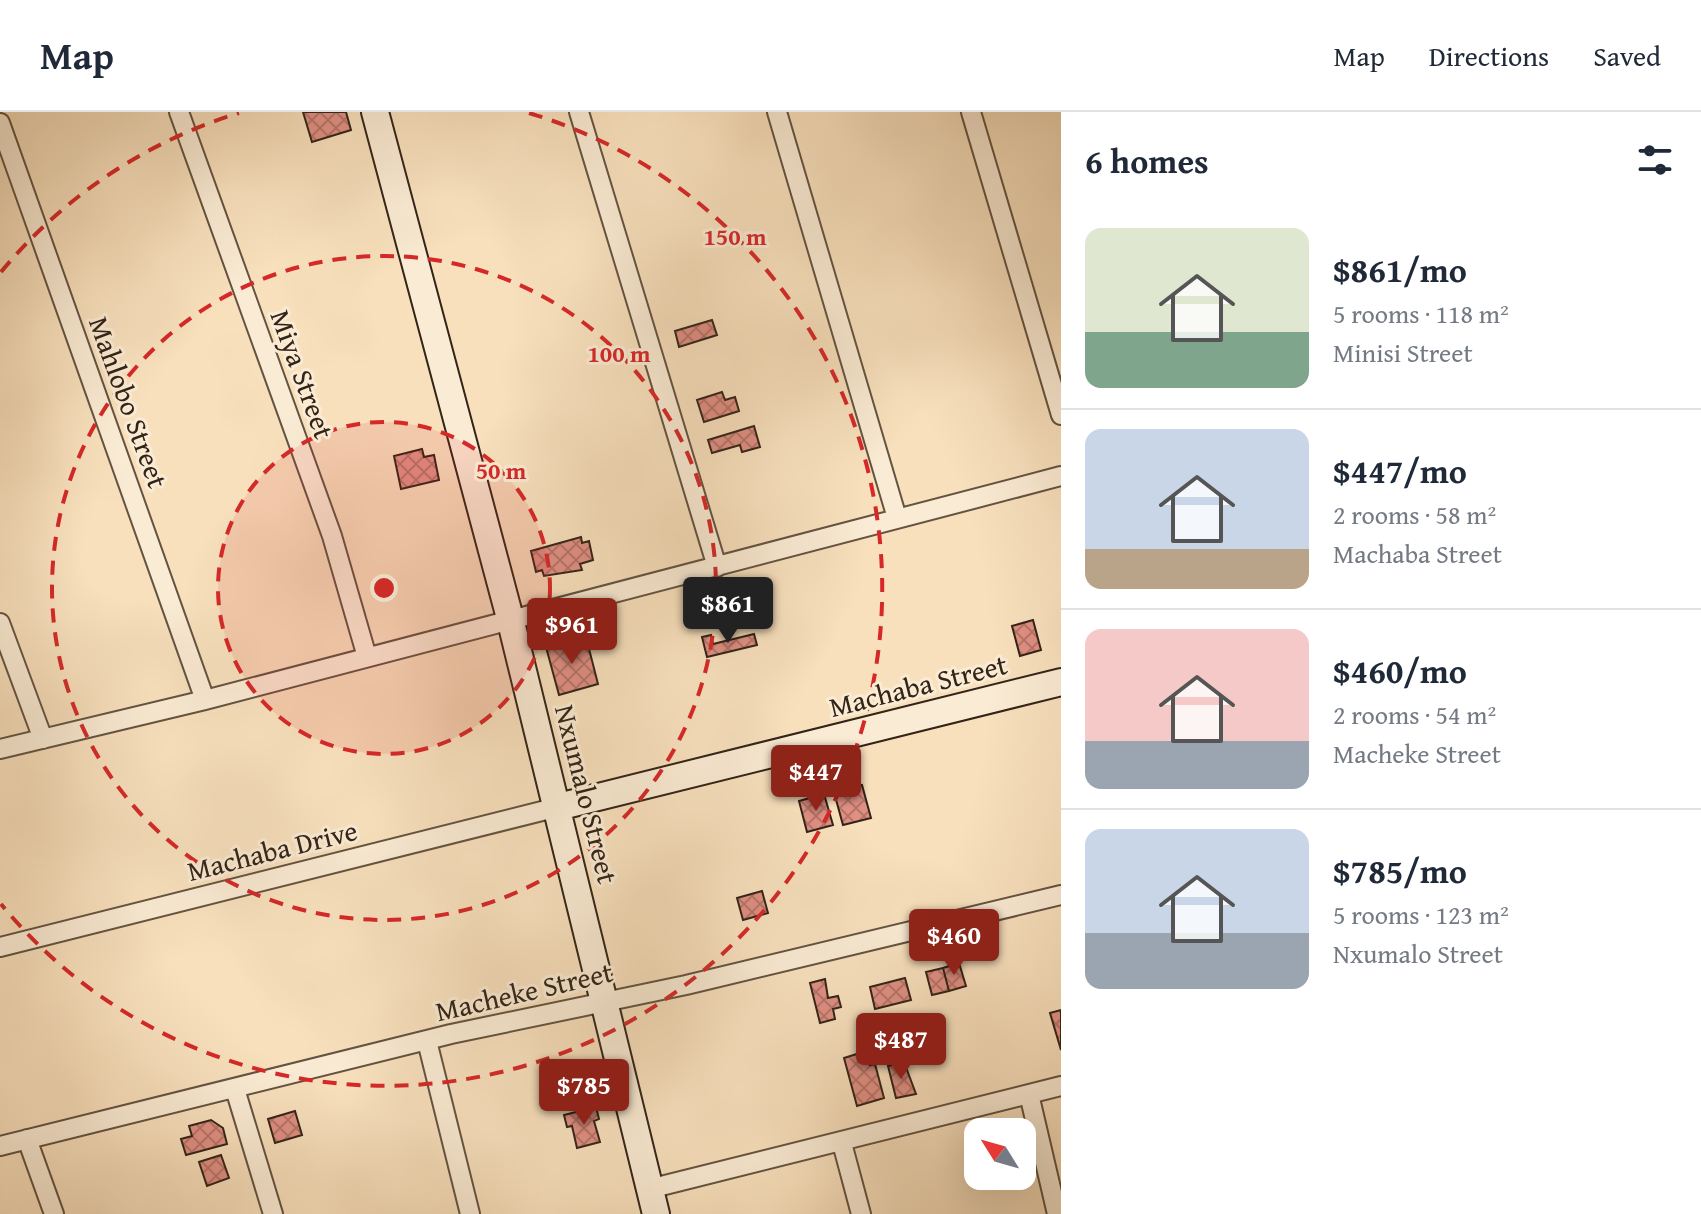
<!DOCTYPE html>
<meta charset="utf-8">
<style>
body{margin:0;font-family:"Gentium Book Plus",serif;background:#f6f6f7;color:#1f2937;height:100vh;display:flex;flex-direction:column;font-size:30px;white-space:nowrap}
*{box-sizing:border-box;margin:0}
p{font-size:26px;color:#747a83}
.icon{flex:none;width:44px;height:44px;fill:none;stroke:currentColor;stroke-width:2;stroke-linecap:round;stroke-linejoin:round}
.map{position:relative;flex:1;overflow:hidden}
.details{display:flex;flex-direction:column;background:#fff;width:640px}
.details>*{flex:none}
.needle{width:52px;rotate:307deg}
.fabs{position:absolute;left:964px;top:1006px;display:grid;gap:16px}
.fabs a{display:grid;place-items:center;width:72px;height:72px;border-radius:16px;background:#fff;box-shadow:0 8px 32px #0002;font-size:40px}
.price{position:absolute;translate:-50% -68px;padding:0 18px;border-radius:8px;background:#8f2418;color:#fff;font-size:26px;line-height:52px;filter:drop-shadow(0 2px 4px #0008)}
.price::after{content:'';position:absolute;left:50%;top:48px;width:24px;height:18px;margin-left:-12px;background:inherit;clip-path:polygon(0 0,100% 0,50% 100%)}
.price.active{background:#222;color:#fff}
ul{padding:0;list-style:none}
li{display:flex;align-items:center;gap:24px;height:200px;padding:0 24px}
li+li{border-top:2px solid #e0e1e3}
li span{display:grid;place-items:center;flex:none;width:224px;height:160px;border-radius:16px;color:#555}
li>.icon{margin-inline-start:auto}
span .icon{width:96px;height:96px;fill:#fffc;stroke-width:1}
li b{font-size:34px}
h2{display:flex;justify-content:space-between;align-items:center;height:96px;padding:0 24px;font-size:34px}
header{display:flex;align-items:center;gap:48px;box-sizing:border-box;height:112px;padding:0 40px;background:#fff;border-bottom:2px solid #e0e1e3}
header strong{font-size:38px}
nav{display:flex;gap:44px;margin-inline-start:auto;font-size:28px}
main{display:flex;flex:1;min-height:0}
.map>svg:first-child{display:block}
</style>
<header>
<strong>Map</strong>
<nav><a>Map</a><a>Directions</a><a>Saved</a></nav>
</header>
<main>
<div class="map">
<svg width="1061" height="1102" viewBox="0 0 1061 1102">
<defs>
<pattern id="building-cross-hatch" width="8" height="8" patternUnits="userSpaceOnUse" patternTransform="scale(2)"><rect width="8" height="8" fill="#e08f83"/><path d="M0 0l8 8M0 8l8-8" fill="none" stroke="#b6756a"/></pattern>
</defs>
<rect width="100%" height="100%" fill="#f8e0bd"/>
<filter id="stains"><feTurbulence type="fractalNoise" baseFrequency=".0025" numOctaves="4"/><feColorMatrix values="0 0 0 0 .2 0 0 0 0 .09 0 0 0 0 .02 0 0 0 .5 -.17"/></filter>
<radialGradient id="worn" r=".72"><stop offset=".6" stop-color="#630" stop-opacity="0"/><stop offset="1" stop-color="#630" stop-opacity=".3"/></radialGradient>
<path fill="url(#building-cross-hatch)" stroke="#332418" stroke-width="2" d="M303,0H346L351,18L312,30Z
M712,208L717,223L679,235L675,219Z
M722,280L725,288L735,285L739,299L704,310L697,288Z
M754,314L760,335L742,340L740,333L712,341L708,328Z
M422,337L424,345L434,343L439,368L401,377L394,344Z
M581,425L582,431L589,429L593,448L580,452L582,458L544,464L542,458L536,460L531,439Z
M1033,508L1041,538L1020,544L1012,514Z
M754,522L757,533L707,545L702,525L711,523L713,532Z
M586,525L598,572L559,583L546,535Z
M854,664L857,674L862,673L871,706L843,713L832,673Z
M824,682L833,713L807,720L799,689Z
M762,779L768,801L743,808L737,786Z
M959,851L966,874L949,879L943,856Z
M943,856L949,879L932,883L926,860Z
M905,866L911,888L875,897L870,875Z
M825,867L828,886L838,884L841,895L833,897L835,907L820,911L810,871Z
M1061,898V938L1050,901Z
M860,941L862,948L868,947L870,953L875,952L884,986L857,994L844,946Z
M904,950L916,982L896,986L888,954Z
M596,995L599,1007L594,1009L600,1030L577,1036L572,1014L567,1015L564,1003Z
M295,999L302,1023L275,1031L268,1007Z
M211,1008L223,1016L227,1032L186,1043L181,1027L192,1024L189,1014Z
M221,1043L229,1066L207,1074L199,1050Z"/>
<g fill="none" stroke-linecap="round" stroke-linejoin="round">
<g stroke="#645341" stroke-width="22">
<path id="street" d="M179,0L332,424L367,545
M579,0L717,455
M777,0L897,406
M971,0L1061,303
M0,11L205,588
M0,511L43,627
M0,637L205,588L1061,364
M0,835L558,695
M427,929L470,1102
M235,977L273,1102
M1029,982L1057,1102
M27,1027L54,1102
M842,1031L861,1102
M0,1034L451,922L686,873L1061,783
M649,1077L1061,974"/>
</g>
<g stroke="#332418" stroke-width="30">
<path id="secondary" d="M375,0L510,506L656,1102
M558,695L1061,570"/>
</g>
<use href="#street" stroke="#faebd4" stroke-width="18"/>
<use href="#secondary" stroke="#faebd4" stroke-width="26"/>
</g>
<circle cx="384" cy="476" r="166" fill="#d62828" fill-opacity=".12"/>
<g fill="none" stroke="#d62828" stroke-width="4" stroke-dasharray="14 10">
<circle cx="384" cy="476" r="166"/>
<circle cx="384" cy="476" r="332"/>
<path d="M1 160A497 497 0 0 1 239 1M529 1A497 497 0 1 1 1 792"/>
</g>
<g text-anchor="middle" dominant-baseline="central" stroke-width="6" stroke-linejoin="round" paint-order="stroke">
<g font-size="28" fill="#332418" stroke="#faebd4">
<text transform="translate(303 262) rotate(70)">Miya Street</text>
<text transform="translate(129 290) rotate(70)">Mahlobo Street</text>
<text transform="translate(918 573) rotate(-14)">Machaba Street</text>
<text transform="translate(587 682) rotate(76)">Nxumalo Street</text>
<text transform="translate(272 738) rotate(-14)">Machaba Drive</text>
<text transform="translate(524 879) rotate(-13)">Macheke Street</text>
</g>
</g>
<circle cx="384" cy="476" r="12" fill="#d62828" stroke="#faebd4" stroke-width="4"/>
<g font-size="24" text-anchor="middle" font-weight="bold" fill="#d62828" stroke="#faebd4" stroke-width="6" stroke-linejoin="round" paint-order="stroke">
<text x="735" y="133">150 m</text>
<text x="619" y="250">100 m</text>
<text x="501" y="367">50 m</text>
</g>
<rect width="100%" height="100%" filter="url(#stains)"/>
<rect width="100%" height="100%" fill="url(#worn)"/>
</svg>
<div class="fabs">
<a><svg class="needle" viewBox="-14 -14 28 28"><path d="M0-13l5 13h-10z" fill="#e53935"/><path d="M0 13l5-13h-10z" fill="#747a83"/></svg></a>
</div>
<b class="price active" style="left:728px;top:533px">$861</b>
<b class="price" style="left:572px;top:554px">$961</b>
<b class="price" style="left:816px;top:701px">$447</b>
<b class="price" style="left:954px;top:865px">$460</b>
<b class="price" style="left:901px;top:969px">$487</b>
<b class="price" style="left:584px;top:1015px">$785</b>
</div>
<section class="details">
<h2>6 homes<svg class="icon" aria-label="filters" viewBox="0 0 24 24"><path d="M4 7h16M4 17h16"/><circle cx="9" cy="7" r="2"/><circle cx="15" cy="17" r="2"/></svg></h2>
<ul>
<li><span style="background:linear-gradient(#dfe7d0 65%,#7fa58c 0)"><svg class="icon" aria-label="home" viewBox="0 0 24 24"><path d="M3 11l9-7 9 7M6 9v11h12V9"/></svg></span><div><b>$861/mo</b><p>5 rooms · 118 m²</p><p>Minisi Street</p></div></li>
<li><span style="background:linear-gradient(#c9d6e8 75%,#b9a48a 0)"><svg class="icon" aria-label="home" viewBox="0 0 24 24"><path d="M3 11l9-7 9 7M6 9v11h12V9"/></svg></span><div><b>$447/mo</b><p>2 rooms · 58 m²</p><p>Machaba Street</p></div></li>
<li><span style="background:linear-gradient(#f6c9c9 70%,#9aa5b1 0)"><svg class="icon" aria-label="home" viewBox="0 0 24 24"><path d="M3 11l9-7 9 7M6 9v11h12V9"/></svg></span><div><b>$460/mo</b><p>2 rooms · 54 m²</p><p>Macheke Street</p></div></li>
<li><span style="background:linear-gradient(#c9d6e8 65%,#9aa5b1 0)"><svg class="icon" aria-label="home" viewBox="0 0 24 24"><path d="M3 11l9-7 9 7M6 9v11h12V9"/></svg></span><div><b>$785/mo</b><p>5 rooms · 123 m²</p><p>Nxumalo Street</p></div></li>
</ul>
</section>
</main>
